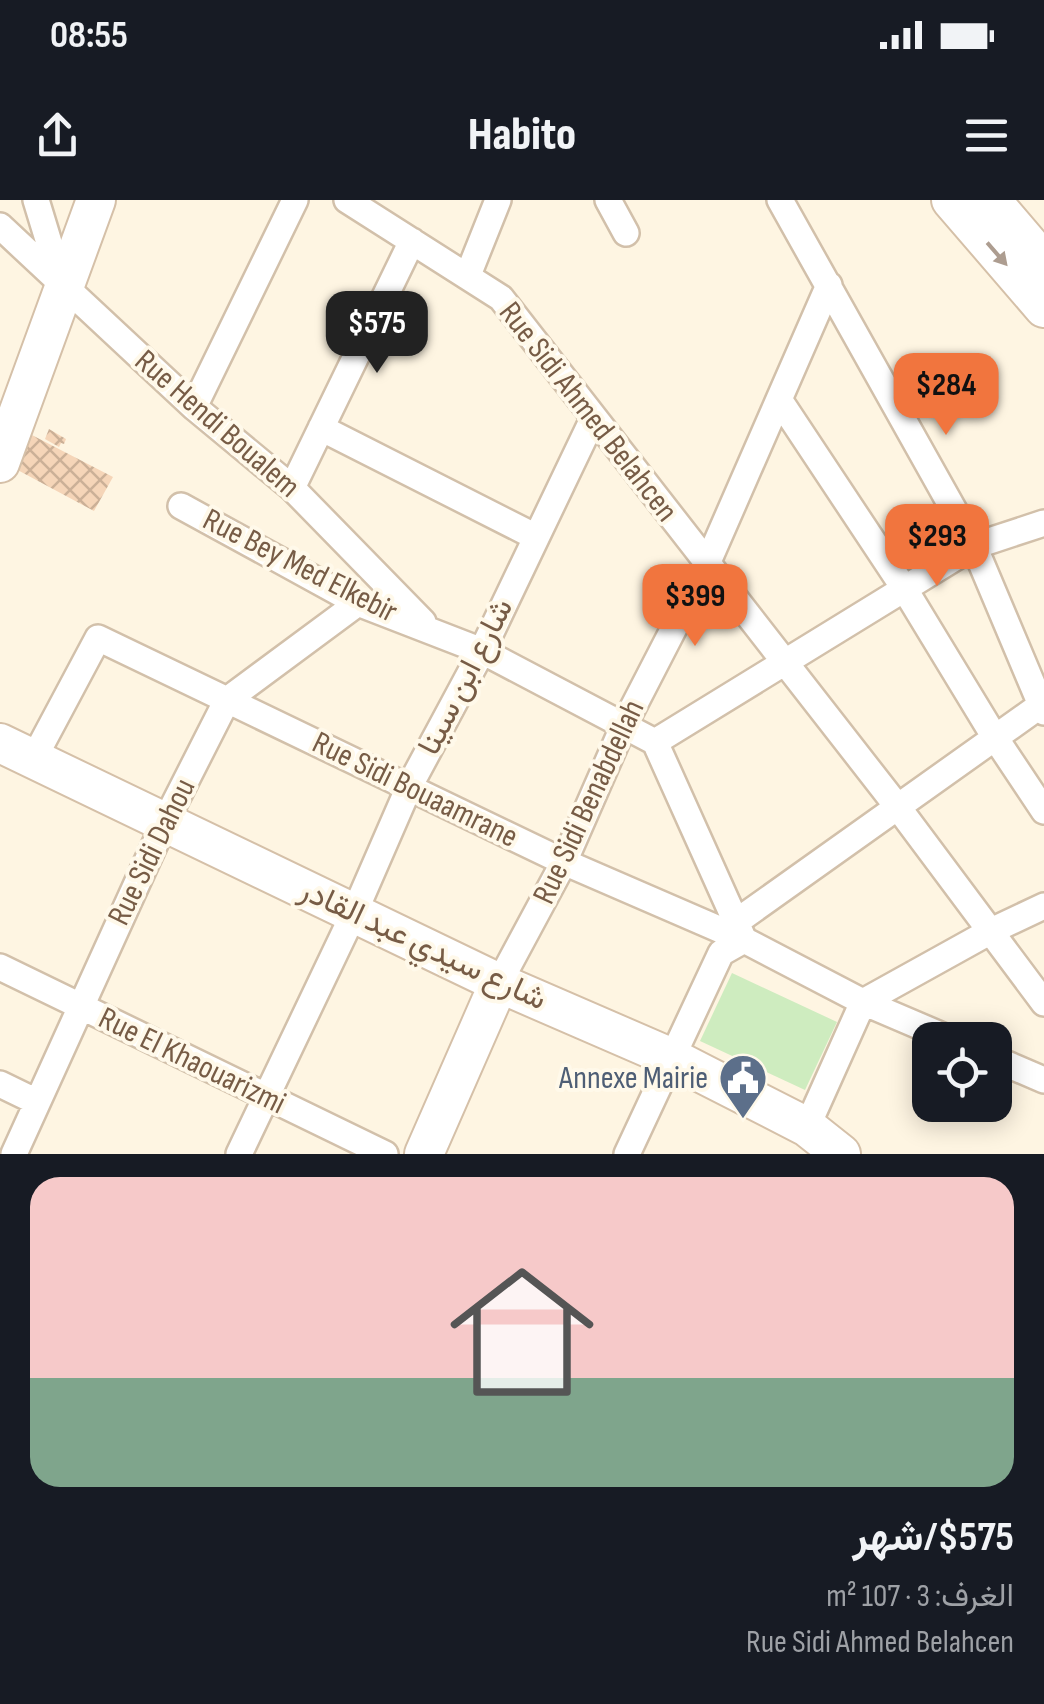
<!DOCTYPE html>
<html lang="ar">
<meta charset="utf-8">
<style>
body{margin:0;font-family:"Sofia Sans Condensed",Vazirmatn,sans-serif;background:#242831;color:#f1f3f6;direction:rtl;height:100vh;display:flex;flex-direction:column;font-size:38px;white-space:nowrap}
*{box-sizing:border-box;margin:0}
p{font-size:32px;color:#9ea1a6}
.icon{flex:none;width:55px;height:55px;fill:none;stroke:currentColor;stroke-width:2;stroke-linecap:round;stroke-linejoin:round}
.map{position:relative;height:954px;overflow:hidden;direction:ltr}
.panel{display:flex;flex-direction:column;background:#171b24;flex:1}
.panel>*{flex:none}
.controls{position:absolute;left:912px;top:822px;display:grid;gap:20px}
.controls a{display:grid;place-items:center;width:100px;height:100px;border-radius:20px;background:#171b24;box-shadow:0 5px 25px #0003;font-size:50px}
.price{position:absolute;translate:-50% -85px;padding:0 22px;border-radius:20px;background:#f1753e;color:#111;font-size:32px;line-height:65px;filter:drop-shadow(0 2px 5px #0008)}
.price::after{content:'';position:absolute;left:50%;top:60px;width:30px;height:22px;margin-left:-15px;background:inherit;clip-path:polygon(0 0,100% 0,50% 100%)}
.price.on{background:#222;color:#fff}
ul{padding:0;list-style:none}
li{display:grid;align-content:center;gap:20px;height:530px;padding:0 30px}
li+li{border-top:2px solid #363941}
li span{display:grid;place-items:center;height:310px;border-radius:30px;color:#555}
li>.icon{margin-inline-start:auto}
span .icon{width:180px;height:180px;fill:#fffc;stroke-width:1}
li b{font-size:42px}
.status{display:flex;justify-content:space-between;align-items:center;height:70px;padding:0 50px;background:#171b24;direction:ltr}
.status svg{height:28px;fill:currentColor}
header{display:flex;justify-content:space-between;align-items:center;height:130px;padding:0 30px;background:#171b24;font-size:45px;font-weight:800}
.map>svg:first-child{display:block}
</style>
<div class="status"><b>08:55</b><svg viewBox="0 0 49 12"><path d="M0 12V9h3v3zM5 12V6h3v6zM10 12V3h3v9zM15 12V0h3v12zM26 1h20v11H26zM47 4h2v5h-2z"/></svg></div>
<header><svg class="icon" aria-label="menu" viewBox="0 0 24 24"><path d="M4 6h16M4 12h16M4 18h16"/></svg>Habito<svg class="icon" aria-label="share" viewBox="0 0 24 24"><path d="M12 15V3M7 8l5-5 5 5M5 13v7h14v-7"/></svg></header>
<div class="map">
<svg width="1044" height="954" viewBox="0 0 1044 954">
<defs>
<pattern id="building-cross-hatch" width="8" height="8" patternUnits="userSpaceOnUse" patternTransform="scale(2.5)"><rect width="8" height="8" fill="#f5d5b8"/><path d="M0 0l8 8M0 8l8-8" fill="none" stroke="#cbb097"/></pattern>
</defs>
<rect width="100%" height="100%" fill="#fef5e2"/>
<path fill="#ceecbf" d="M732,773L837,822L805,890L700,841Z"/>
<path fill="url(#building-cross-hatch)" d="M49,229L66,239L64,244L61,243L59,247L45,239Z
M26,232L113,277L94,311L12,267Z"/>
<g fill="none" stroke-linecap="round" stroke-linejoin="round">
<g stroke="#d2c0aa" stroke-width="30">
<path id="street" d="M36,0L61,82
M347,0L501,98L897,606L1044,803
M608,0L626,33
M780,0L974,346L1044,512
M0,26L194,207L292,288L423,422
M468,75L498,0
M780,201L904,388L994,536L1044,611
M194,207L295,0
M321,228L536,337
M292,288L412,41
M181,306L358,403L482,451L655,542L744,740L721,753L627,954
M655,542L974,346L1044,323
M34,558L98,438L564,662L744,740L863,802L952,840
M736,722L1041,505
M0,767L385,954
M499,783L564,662L624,525L707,364L829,85
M995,859L1044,880
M0,884L37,902
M807,927L863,802L991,731L1044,706
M14,954L164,624L227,500L358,403
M239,954L355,711L409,587L482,451L593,219"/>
</g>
<g stroke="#d5c0a8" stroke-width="42">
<path id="secondary" d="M951,0L1044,108
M991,0L1044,62
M0,263L96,0
M0,543L499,783L672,858L807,927L841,954
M424,954L499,783"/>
</g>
<use href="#street" stroke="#fff" stroke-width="25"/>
<use href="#secondary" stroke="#fff" stroke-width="38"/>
</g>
<defs><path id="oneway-solid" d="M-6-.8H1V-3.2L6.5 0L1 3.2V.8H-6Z" transform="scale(2.5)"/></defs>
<use fill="#ad9d90" href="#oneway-solid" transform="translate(997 54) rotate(49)"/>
<defs>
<g id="civic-pin" transform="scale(2.5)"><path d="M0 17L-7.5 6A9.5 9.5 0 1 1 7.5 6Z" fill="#5c6f8a" stroke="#fff9ea"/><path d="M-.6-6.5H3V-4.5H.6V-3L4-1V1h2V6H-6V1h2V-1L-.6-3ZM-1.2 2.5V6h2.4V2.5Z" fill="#fff"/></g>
</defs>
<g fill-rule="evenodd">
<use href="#civic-pin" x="743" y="878"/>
</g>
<g text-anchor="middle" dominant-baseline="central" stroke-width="8" stroke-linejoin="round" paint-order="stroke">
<g font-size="32" fill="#775c46" stroke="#fff9ea">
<text transform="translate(588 212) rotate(52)">Rue Sidi Ahmed Belahcen</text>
<text transform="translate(217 224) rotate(41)">Rue Hendi Boualem</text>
<text transform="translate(300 366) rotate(27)">Rue Bey Med Elkebir</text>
<text transform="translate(466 477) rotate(-63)">شارع ابن سينا</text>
<text transform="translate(415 590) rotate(26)">Rue Sidi Bouaamrane</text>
<text transform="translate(589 602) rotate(-65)">Rue Sidi Benabdellah</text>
<text transform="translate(152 652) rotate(-64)">Rue Sidi Dahou</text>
<text transform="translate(423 745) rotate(25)">شارع سيدي عبد القادر</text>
<text transform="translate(192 861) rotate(26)">Rue El Khaouarizmi</text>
</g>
<g font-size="32" fill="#4e5e75" stroke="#fff9ea" text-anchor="end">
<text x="708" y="878">Annexe Mairie</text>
</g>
</g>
</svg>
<div class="controls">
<a><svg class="icon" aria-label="locate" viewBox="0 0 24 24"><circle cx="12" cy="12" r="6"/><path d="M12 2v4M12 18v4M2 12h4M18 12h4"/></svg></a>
</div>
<b class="price on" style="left:377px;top:176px">$575</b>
<b class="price" style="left:946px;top:238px">$284</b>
<b class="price" style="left:937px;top:389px">$293</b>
<b class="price" style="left:695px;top:449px">$399</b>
</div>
<section class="panel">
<ul>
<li><span style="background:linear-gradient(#f6c9c9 65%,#7fa58c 0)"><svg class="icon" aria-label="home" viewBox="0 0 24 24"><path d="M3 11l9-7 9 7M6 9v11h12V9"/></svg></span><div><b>$575/شهر</b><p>الغرف: 3 · 107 m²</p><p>Rue Sidi Ahmed Belahcen</p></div></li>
</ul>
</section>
